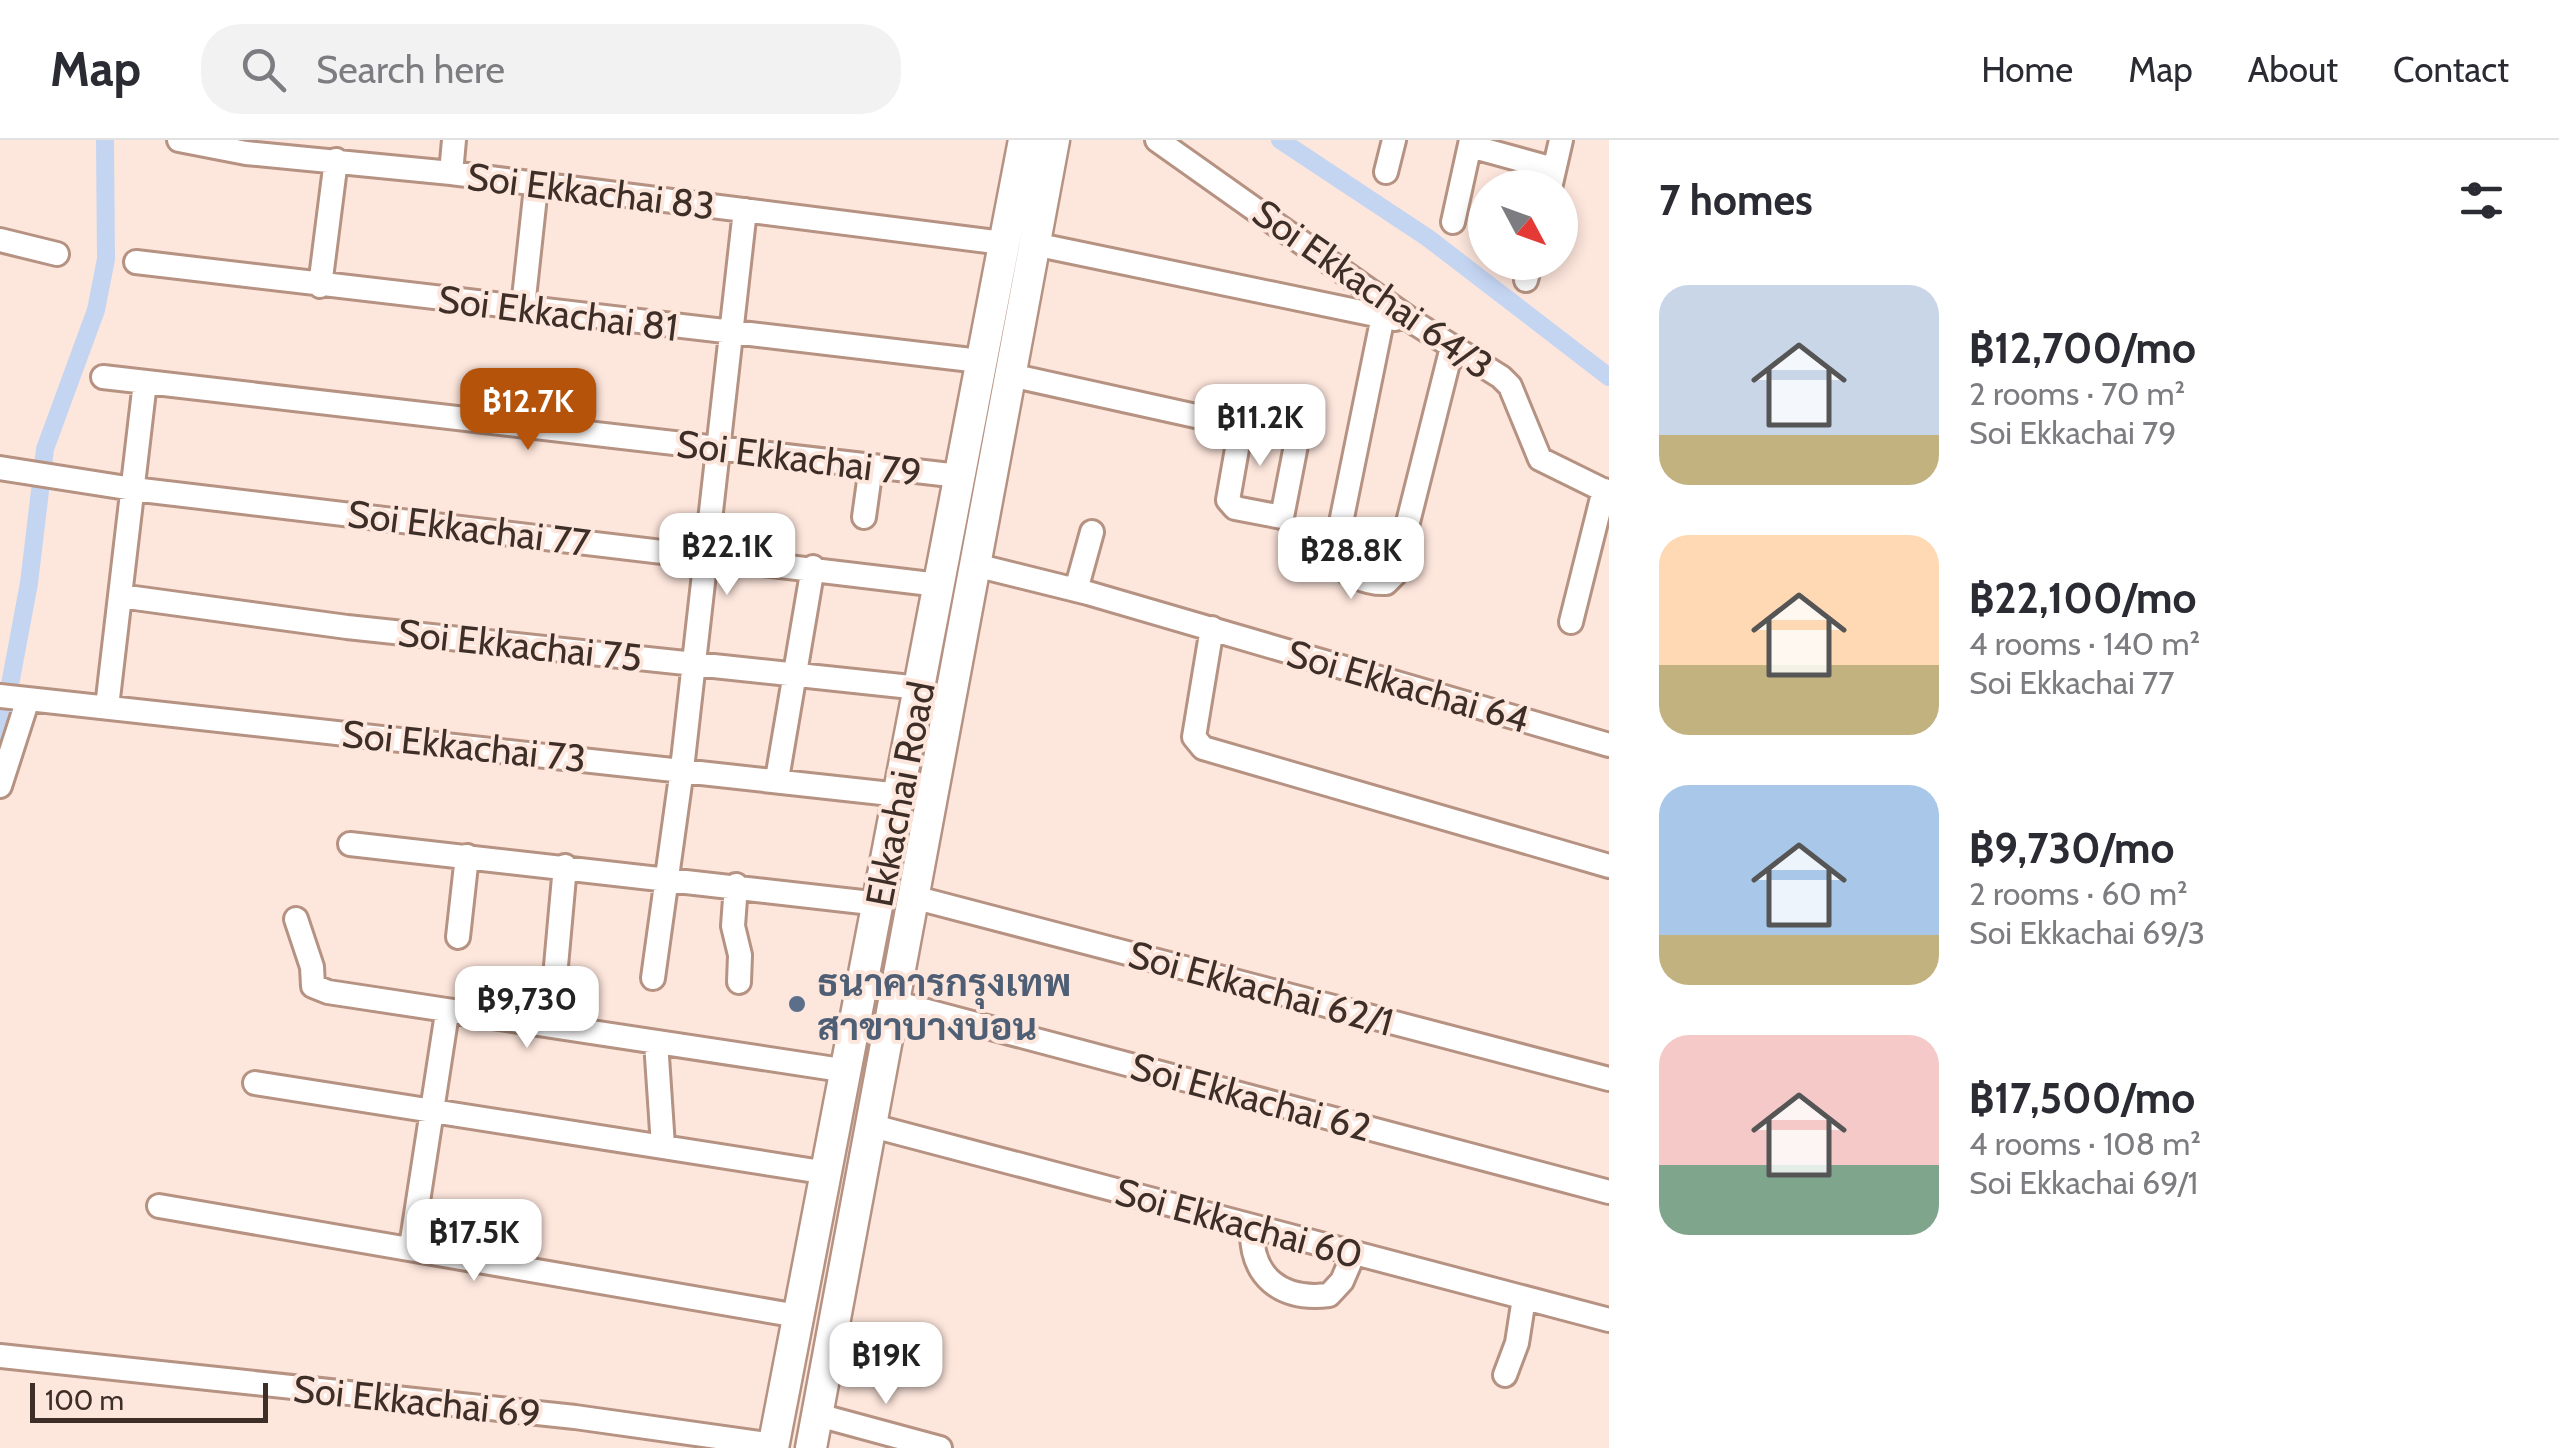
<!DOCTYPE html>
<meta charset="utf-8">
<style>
body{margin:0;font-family:Cabin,Sarabun,sans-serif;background:#f2f2f3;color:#2b2b33;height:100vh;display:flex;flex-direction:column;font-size:38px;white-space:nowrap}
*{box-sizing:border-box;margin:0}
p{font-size:32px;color:#7c7c81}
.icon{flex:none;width:55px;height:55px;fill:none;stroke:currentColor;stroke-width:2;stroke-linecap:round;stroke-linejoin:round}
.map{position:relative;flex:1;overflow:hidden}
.panel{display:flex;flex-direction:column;background:#fff;width:950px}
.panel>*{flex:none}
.needle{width:65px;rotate:131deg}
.buttons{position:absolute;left:1468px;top:30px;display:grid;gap:20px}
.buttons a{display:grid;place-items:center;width:110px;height:110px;border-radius:50%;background:#fff;box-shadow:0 5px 15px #0003;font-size:50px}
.scale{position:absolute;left:30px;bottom:25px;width:238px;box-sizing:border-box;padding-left:10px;border:5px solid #3d2e28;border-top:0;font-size:28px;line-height:35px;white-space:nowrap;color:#3d2e28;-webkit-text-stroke:8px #fde6dc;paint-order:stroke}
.price{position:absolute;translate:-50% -85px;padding:0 22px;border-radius:20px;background:#fff;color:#222;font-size:32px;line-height:65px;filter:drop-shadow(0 2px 5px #0008)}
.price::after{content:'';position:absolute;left:50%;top:60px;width:30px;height:22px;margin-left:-15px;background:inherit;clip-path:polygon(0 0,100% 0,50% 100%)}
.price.current{background:#b45309;color:#fff}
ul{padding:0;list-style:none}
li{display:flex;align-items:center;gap:30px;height:250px;padding:0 50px}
li span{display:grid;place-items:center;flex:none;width:280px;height:200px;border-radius:30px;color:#555}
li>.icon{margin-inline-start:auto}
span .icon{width:120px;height:120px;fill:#fffc;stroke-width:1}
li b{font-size:42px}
h2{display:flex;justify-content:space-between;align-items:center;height:120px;padding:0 50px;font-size:42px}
header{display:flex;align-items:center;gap:60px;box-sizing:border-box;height:140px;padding:0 50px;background:#fff;border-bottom:2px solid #e1e1e2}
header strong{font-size:48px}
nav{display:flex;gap:55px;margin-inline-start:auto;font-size:35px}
.search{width:700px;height:90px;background:#f2f2f3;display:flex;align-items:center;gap:25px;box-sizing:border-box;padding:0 35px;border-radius:40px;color:#7c7c81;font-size:38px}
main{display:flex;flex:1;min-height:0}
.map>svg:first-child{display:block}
</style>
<header>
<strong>Map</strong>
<div class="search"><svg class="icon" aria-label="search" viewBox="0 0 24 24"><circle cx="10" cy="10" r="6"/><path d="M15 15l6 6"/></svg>Search here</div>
<nav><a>Home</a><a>Map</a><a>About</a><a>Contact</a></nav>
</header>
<main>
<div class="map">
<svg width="1609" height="1308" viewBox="0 0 1609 1308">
<rect width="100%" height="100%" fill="#fde6dc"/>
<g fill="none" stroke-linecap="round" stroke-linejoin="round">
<path stroke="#c4d5f2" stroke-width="18" d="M1280,0L1428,98L1609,237
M0,598L29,443L45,309L96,170L106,119L105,0"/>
<g stroke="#b59282" stroke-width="28">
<path id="minor" d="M179,0L246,13L451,33L1003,103
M1157,0L1418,185L1501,237L1510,246L1540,319L1609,353
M1470,6L1554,29
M1386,32L1394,0
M451,33L454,0
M1550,48L1561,0
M1453,82L1471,0
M0,100L57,114
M1034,104L1395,179
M136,122L980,221
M1526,140L1531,122
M320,146L336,20
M523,167L536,47
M1383,176L1334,417C1342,434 1367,444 1386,443L1395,434L1452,207
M1010,235L1241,286L1295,290L1298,295L1282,377L1235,368L1228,360L1241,286
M103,237L959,336
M0,328L133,349L939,445
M864,377L871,327
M975,425L1088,453L1609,605
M1076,450L1092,392
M120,456L347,487L920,548
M1571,482L1604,350
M1212,488L1194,597L1203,608L1609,726
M0,556L900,655
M107,567L145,242
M777,639L813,427
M0,646L28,559
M350,704L880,764
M736,745L733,786L740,815L739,842
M913,757L1609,939
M296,779L312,827L313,846L328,852L848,931
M458,797L467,716
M555,837L565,726
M653,838L682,629L745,70
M893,862L1609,1052
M656,902L663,1006
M255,943L828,1033
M869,985L1609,1180
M159,1066L798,1176
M1252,1087C1250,1136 1280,1161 1329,1155L1342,1141L1354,1113
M411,1107L447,873
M0,1216L575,1277L774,1305
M1505,1235L1517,1203L1524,1158
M818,1275L940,1308"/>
</g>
<g stroke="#b59282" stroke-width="35">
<path id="major" d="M773,1308L1024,0
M811,1308L1054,0"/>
</g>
<use href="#minor" stroke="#fff" stroke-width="22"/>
<use href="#major" stroke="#fff" stroke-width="30"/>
</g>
<circle fill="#5c6f8a" stroke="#fde6dc" stroke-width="4" cx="797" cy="864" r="10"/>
<g text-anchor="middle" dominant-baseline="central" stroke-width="8" stroke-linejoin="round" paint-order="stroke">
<g font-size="38" fill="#3d2e28" stroke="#fde6dc">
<text transform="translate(591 51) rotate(7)">Soi Ekkachai 83</text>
<text transform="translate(1373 149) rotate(35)">Soi Ekkachai 64/3</text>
<text transform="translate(558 173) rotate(7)">Soi Ekkachai 81</text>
<text transform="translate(799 318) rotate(7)">Soi Ekkachai 79</text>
<text transform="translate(469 388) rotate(7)">Soi Ekkachai 77</text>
<text transform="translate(520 505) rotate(6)">Soi Ekkachai 75</text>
<text transform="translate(1408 546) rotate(16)">Soi Ekkachai 64</text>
<text transform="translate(464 606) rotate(6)">Soi Ekkachai 73</text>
<text transform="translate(900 654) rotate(-79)">Ekkachai Road</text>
<text transform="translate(1261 848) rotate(15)">Soi Ekkachai 62/1</text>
<text transform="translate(1251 957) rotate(15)">Soi Ekkachai 62</text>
<text transform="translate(1239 1083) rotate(15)">Soi Ekkachai 60</text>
<text transform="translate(417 1261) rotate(6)">Soi Ekkachai 69</text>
</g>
<g font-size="38" font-weight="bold" fill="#4e5e75" stroke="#fde6dc" text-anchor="start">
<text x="817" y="842">ธนาคารกรุงเทพ<tspan x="817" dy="44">สาขาบางบอน</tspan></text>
</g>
</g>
</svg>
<div class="buttons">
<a><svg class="needle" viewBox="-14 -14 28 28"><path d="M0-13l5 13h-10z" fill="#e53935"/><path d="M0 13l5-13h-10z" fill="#7c7c81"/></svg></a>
</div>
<div class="scale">100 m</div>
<b class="price current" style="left:528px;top:313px">฿12.7K</b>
<b class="price" style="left:1260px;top:329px">฿11.2K</b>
<b class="price" style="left:727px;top:458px">฿22.1K</b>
<b class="price" style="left:1351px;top:462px">฿28.8K</b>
<b class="price" style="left:527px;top:911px">฿9,730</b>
<b class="price" style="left:474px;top:1144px">฿17.5K</b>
<b class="price" style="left:886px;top:1267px">฿19K</b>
</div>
<section class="panel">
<h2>7 homes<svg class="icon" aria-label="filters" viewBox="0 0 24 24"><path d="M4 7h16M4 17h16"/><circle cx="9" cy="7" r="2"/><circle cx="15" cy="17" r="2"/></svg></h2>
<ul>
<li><span style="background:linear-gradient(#c9d6e8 75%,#c2b280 0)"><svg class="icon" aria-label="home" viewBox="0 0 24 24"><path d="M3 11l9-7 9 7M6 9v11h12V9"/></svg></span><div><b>฿12,700/mo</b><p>2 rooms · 70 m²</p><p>Soi Ekkachai 79</p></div></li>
<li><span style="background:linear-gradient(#ffd9b3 65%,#c2b280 0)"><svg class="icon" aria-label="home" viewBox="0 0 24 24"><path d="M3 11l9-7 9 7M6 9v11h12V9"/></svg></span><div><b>฿22,100/mo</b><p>4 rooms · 140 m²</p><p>Soi Ekkachai 77</p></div></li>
<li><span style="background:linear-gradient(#a9c7e8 75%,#c2b280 0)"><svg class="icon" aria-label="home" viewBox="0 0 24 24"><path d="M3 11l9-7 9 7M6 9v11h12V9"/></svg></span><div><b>฿9,730/mo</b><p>2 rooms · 60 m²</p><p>Soi Ekkachai 69/3</p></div></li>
<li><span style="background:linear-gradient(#f6c9c9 65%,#7fa58c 0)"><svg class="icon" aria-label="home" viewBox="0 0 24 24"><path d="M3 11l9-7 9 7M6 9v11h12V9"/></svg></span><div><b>฿17,500/mo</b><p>4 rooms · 108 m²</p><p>Soi Ekkachai 69/1</p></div></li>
</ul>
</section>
</main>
